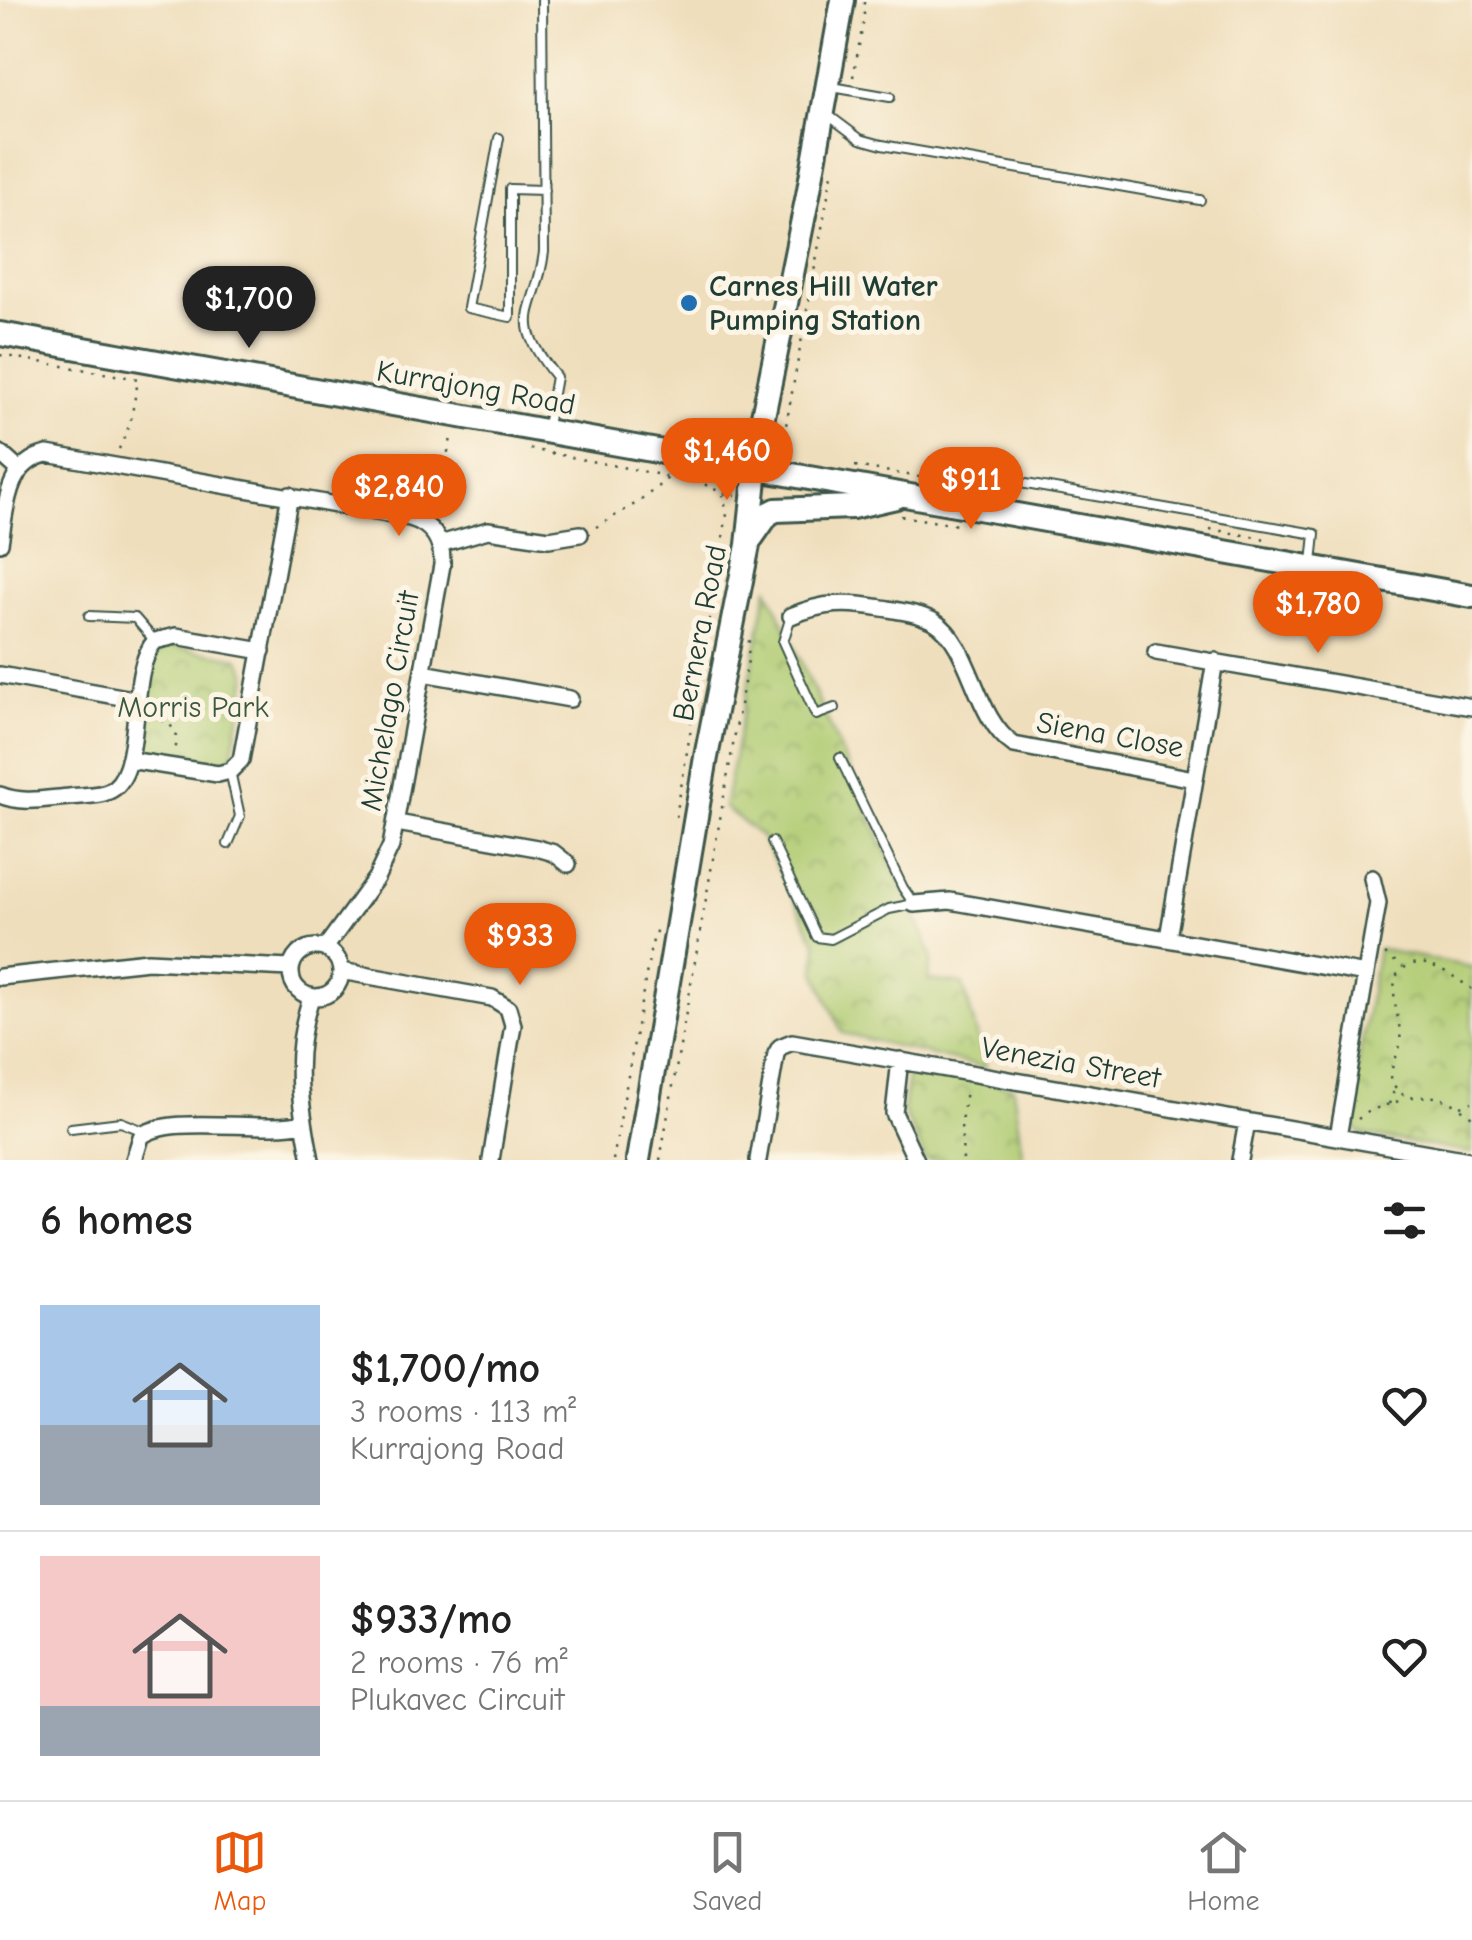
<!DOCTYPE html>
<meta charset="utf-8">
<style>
body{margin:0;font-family:"Comic Neue",sans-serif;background:#f6f6f6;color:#222;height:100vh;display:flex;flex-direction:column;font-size:38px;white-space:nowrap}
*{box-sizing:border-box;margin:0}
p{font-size:32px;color:#767676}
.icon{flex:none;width:55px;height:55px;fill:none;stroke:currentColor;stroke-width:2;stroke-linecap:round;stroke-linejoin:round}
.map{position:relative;height:1160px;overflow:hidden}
.panel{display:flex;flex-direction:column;background:#fff;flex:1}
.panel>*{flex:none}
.price{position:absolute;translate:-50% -85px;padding:0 22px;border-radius:35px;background:#ea580c;color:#fff;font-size:32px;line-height:65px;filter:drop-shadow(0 2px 5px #0008)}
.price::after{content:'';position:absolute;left:50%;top:60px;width:30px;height:22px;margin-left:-15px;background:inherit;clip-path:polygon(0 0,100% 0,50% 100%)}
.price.selected{background:#222;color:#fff}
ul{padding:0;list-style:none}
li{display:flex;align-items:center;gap:30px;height:250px;padding:0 40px}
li+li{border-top:2px solid #e0e0e0}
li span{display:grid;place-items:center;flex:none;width:280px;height:200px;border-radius:0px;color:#555}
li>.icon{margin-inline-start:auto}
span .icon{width:120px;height:120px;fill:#fffc;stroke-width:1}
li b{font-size:42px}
h2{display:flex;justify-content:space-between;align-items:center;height:120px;padding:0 40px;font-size:42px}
.tab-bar{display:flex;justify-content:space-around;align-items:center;height:140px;border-top:2px solid #e0e0e0;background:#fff;font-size:28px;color:#767676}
.tab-bar a{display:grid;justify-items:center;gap:5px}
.tab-bar .selected{color:#ea580c}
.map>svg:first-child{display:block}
</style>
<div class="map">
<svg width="1472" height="1160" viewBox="0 0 1472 1160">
<defs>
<pattern id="park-crowns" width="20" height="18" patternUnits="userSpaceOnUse" patternTransform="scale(2.5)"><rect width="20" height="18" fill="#afcb71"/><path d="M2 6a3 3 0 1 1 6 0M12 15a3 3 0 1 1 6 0" fill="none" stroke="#8ea65e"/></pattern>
</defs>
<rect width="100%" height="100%" fill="#fcf5e5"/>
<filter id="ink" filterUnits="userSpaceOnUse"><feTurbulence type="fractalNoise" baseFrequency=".01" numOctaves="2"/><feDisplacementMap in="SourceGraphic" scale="20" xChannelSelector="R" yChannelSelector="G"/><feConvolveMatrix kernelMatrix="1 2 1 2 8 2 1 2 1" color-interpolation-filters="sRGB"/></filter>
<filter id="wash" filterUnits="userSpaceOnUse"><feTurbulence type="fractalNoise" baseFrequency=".0048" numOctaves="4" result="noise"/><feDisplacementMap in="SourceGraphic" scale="40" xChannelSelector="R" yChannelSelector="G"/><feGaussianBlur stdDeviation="2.25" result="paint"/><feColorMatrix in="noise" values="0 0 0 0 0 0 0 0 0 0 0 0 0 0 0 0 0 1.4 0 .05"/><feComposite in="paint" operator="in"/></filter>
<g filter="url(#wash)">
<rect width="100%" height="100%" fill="#efdebc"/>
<path fill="url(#park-crowns)" stroke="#678452" stroke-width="2.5" d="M768,588L927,943L932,958L928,980L963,984L986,1068L842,1033L815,970L817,944L761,836L724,807Z
M168,646L238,658L247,674L232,758L219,768L152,756L140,741L154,658Z
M1378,949L1472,967V1153L1360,1134L1349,1116Z
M909,1070L1013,1087L1023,1160H926L903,1110Z"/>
</g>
<g filter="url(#ink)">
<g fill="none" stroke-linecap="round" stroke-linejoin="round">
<g stroke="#3e5548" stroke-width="12">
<path id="service" d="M542,0L544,252C536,316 506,315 556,377L547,426
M832,87L890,97
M828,115L860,139L882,145L1200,200
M499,138L468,308L510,317V189L544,190
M941,496L945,470L1315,534L1312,563
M89,616L135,618L154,640
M791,616L783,642L816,715L835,708
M772,842L817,937L831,939L889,909L914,904L903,888L840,758
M228,844L240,816L230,771
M71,1128L121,1122L146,1132"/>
</g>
<g stroke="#3e5548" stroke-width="20">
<path id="minor" d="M0,453L19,470
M0,543C6,508 6,463 47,454L410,518C433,525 443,541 442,565L391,846L376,878L325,948
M440,544L488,530L549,539L580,534
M791,616C824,602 847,602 882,608C899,611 919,613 935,622C972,645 974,718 1014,745L1194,779
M1156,652L1472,707
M423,673L570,699
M0,675L138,700
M129,760L218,774L230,771L241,760L290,495
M0,795C22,804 45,799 69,797C82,795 103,797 114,788C145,764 127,672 155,641L176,636L262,651
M397,823L537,848L554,853L568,864
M914,904L950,901L1366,974
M1168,938L1215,661
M291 972a25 25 0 1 1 50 0a25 25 0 1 1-50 0Z
M341,971L492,998L508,1008L513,1025L491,1160
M0,977L148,961L290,968
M900,1060L894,1113L916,1160
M1338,1137L1378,903L1372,878
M134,1160L141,1137C166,1113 264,1133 303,1123
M311,1160C299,1099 292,1057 311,997
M758,1160L776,1054L780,1047L792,1042L1469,1160
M1240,1160L1247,1122"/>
</g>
<g stroke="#3e5548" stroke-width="28">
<path id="secondary" d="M0,334L1472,596
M752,537L768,514L776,510L852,507L896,497
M638,1160L706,757L748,545L760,431L808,195L843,0"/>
</g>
<path stroke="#3e5548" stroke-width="2.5" stroke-dasharray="2.5 8" stroke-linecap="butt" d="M853,77L864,19V0
M0,355L144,380
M119,449L130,424L138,381
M530,449L702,483L722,493L736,495
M790,455L785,444V431L832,173
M855,466L931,479
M430,513L441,482L452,434
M901,516L957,525
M596,527L640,501L668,478
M1210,529L1266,539
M151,718C174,722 179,731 175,753
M676,817L727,514L723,495
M1385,954L1403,967
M1472,989C1455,978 1430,957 1409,965C1405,967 1399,971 1397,975C1388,995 1403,1024 1400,1045C1397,1060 1384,1074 1396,1088C1408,1104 1424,1093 1439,1098C1452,1101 1462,1109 1472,1117
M1389,1104L1395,1088
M1461,1106L1472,1102
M1358,1119L1371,1110L1405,1099
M613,1160L651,947L657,928
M660,1160L748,660L749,639
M963,1160L961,1123L966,1090"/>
<use href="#service" stroke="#fff" stroke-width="8"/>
<use href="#minor" stroke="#fff" stroke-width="15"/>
<use href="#secondary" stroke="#fff" stroke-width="22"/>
</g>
</g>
<circle fill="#1f6fb2" stroke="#fcf5e5" stroke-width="4" cx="689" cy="303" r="10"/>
<g text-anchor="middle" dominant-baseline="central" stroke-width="10" stroke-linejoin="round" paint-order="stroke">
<g font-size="30" font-weight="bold" fill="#1f3d34" stroke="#fcf5e5" text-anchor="start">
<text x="709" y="286">Carnes Hill Water<tspan x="709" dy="34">Pumping Station</tspan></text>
</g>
<g font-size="30" fill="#1f3d34" stroke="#fcf5e5">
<text transform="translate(476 388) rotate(10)">Kurrajong Road</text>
<text transform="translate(700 633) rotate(-79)">Bernera Road</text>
<text transform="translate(390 701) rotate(-80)">Michelago Circuit</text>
<text transform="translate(1110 735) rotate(10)">Siena Close</text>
<text transform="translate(1071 1063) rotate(10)">Venezia Street</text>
</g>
<g font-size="30" fill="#3c5940" stroke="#fcf5e5">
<text x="193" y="707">Morris Park</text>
</g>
</g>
</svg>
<b class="price selected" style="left:249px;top:351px">$1,700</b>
<b class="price" style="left:727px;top:503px">$1,460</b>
<b class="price" style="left:971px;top:532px">$911</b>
<b class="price" style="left:399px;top:539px">$2,840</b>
<b class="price" style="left:1318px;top:656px">$1,780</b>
<b class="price" style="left:520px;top:988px">$933</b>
</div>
<section class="panel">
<h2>6 homes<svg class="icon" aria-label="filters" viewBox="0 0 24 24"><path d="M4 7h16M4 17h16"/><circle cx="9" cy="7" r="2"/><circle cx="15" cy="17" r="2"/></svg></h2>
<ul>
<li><span style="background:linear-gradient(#a9c7e8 60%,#9aa5b1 0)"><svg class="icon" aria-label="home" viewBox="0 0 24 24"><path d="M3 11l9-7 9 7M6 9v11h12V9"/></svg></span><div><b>$1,700/mo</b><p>3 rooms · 113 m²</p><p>Kurrajong Road</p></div><svg class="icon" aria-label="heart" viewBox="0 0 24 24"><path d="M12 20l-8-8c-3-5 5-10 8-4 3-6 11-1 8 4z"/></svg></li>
<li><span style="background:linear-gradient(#f6c9c9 75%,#9aa5b1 0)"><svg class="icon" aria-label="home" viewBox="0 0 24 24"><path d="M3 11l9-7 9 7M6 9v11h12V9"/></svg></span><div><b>$933/mo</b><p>2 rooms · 76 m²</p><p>Plukavec Circuit</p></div><svg class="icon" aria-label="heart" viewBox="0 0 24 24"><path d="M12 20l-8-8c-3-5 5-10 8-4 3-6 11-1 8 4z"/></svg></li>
</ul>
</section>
<nav class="tab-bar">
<a class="selected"><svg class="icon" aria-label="map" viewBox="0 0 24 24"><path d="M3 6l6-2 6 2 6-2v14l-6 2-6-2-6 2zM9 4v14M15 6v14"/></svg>Map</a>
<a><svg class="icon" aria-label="saved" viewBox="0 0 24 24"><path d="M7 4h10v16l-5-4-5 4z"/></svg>Saved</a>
<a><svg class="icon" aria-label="home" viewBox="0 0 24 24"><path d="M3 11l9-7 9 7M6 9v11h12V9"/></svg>Home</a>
</nav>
